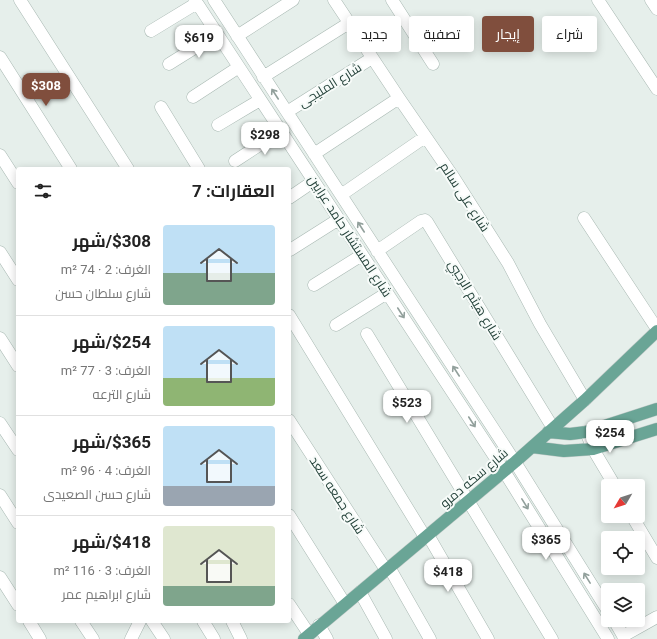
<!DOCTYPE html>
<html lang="ar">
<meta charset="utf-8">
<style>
body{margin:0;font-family:Roboto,Cairo,sans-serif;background:#f2f2f2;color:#222;direction:rtl;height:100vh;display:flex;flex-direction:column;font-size:15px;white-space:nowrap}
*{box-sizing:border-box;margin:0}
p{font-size:13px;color:#767676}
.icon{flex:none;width:22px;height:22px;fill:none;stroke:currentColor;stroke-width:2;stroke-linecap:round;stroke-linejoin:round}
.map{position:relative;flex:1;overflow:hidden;direction:ltr}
.side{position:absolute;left:16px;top:167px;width:275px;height:456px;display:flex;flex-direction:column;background:#fff;border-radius:4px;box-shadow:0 2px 10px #0003;direction:rtl}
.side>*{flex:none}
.hud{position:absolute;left:303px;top:16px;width:294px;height:36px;direction:rtl;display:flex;gap:8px}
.needle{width:26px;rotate:231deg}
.fabs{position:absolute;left:601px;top:479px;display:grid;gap:8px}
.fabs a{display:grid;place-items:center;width:44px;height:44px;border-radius:4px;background:#fff;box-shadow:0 2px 10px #0003;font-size:20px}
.price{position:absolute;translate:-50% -34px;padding:0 9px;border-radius:8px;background:#fff;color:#222;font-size:13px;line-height:26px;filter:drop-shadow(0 1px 2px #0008)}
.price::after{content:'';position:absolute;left:50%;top:24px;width:12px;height:9px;margin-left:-6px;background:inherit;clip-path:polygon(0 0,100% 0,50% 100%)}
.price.on{background:#804e3d;color:#fff}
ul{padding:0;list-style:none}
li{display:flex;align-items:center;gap:12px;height:100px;padding:0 16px}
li+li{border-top:1px solid #e0e0e0}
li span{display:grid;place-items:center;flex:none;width:112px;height:80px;border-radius:4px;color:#555}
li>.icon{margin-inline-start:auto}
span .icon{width:48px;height:48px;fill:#fffc;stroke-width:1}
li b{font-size:17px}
h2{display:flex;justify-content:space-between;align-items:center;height:48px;padding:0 16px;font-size:17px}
.chip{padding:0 14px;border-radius:4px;background:#fff;box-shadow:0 2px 10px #0003;font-size:14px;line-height:36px}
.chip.on{background:#804e3d;color:#fff}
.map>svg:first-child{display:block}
</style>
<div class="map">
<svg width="657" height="639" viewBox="0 0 657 639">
<rect width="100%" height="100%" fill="#e6efeb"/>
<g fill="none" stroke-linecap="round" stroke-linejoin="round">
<g stroke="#a8b8b2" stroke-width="13">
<path id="minor" d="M20,0L128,169
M195,0L504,471L608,639
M214,0L515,462L608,611
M334,0L399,98L454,178L508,263L540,324L585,400
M392,0L433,64
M598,0L657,89
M651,0L657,9
M151,31L197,3
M237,36L293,0
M0,57L71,169
M169,64L217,34
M263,77L349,23
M193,97L239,67
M161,107L199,169
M287,112L372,58
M218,125L260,100
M314,154L399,98
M0,155L18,183
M235,161L281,131
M341,195L425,137
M289,198L314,181
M584,218L657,329
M290,250L339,219
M377,251L421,221L425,220L427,222L553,428
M0,252L18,280
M314,285L362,255
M289,315L425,537
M336,325L387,293
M367,334L552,639
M0,338L18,366
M289,420L386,570
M0,423L18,450
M586,432L593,449L615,486
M0,495L18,523
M289,515L345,604
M632,516L657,558
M428,535L488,639
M389,567L430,639
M0,577L18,605
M360,592L386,639
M289,604L309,634
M614,620L625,639
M29,621L40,639
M81,621L93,639
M152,621L164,639
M203,621L214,639
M232,621L241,639
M319,625L327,639
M623,636L657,617
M131,639L140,621"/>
</g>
<g stroke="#c2cac8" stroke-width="13">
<path id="major" d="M548,432L570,434L586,432L657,409
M532,447L564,451L593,449L657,429
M304,639L515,462L585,400L657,331"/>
</g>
<use href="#minor" stroke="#fff" stroke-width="12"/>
<use href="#major" stroke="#6aa596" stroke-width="12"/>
</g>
<defs><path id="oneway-shaft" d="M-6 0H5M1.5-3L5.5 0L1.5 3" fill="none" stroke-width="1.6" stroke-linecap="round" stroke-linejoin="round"/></defs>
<g stroke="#92a09c">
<use href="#oneway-shaft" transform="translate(275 94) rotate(-123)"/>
<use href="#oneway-shaft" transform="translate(361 227) rotate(-123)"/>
<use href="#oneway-shaft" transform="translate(401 313) rotate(57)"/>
<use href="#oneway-shaft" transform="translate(456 371) rotate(-123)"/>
<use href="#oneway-shaft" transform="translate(472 422) rotate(57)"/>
<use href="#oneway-shaft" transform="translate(525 504) rotate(58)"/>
<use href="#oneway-shaft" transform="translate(587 578) rotate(-122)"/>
</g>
<g text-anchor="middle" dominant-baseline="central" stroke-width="4" stroke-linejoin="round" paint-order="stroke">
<g font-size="13" fill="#24423a" stroke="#f7fbf9">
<text transform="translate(330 85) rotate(-32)">شارع المليجى</text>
<text transform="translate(465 197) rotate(57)">شارع على سالم</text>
<text transform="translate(350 236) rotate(57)">شارع المستشار حامد عرابين</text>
<text transform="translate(475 300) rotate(59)">شارع هيثم الرجبي</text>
<text transform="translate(474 478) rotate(-40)">شارع سكه دمرو</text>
<text transform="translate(337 495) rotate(57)">شارع جمعه سعد</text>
</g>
</g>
</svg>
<div class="fabs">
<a><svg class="needle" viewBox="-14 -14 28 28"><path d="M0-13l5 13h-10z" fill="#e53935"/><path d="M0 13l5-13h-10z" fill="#767676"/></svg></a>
<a><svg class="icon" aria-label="locate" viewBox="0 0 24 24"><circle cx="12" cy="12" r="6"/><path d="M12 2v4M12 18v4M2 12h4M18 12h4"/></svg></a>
<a><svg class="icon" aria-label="layers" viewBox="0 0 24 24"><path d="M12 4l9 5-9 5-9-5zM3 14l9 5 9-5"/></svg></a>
</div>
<b class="price" style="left:199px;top:59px">$619</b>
<b class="price on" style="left:46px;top:107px">$308</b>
<b class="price" style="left:265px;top:156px">$298</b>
<b class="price" style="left:407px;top:424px">$523</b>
<b class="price" style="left:610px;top:454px">$254</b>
<b class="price" style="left:546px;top:561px">$365</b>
<b class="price" style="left:448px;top:593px">$418</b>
<div class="hud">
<a class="chip">شراء</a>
<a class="chip on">إيجار</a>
<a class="chip">تصفية</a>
<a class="chip">جديد</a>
</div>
<section class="side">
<h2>العقارات: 7<svg class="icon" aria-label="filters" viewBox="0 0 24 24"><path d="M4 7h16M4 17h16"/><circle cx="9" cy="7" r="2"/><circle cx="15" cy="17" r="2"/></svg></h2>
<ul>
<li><span style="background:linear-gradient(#bfe0f5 60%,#7fa58c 0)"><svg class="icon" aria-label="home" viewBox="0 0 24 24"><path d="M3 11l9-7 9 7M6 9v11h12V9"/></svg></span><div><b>$308/شهر</b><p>الغرف: 2 · 74 m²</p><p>شارع سلطان حسن</p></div></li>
<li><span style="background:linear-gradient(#bfe0f5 65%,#8fb573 0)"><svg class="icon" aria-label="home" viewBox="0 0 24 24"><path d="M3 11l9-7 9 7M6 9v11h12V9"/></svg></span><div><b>$254/شهر</b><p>الغرف: 3 · 77 m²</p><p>شارع الترعه</p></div></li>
<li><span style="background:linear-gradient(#bfe0f5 75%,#9aa5b1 0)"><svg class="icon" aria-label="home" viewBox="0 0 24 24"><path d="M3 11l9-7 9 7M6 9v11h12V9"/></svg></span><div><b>$365/شهر</b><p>الغرف: 4 · 96 m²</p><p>شارع حسن الصعيدى</p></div></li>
<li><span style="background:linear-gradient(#dfe7d0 75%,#7fa58c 0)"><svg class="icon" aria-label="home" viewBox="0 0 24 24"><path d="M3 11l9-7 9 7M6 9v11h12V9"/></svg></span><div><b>$418/شهر</b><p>الغرف: 3 · 116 m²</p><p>شارع ابراهيم عمر</p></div></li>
</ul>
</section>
</div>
